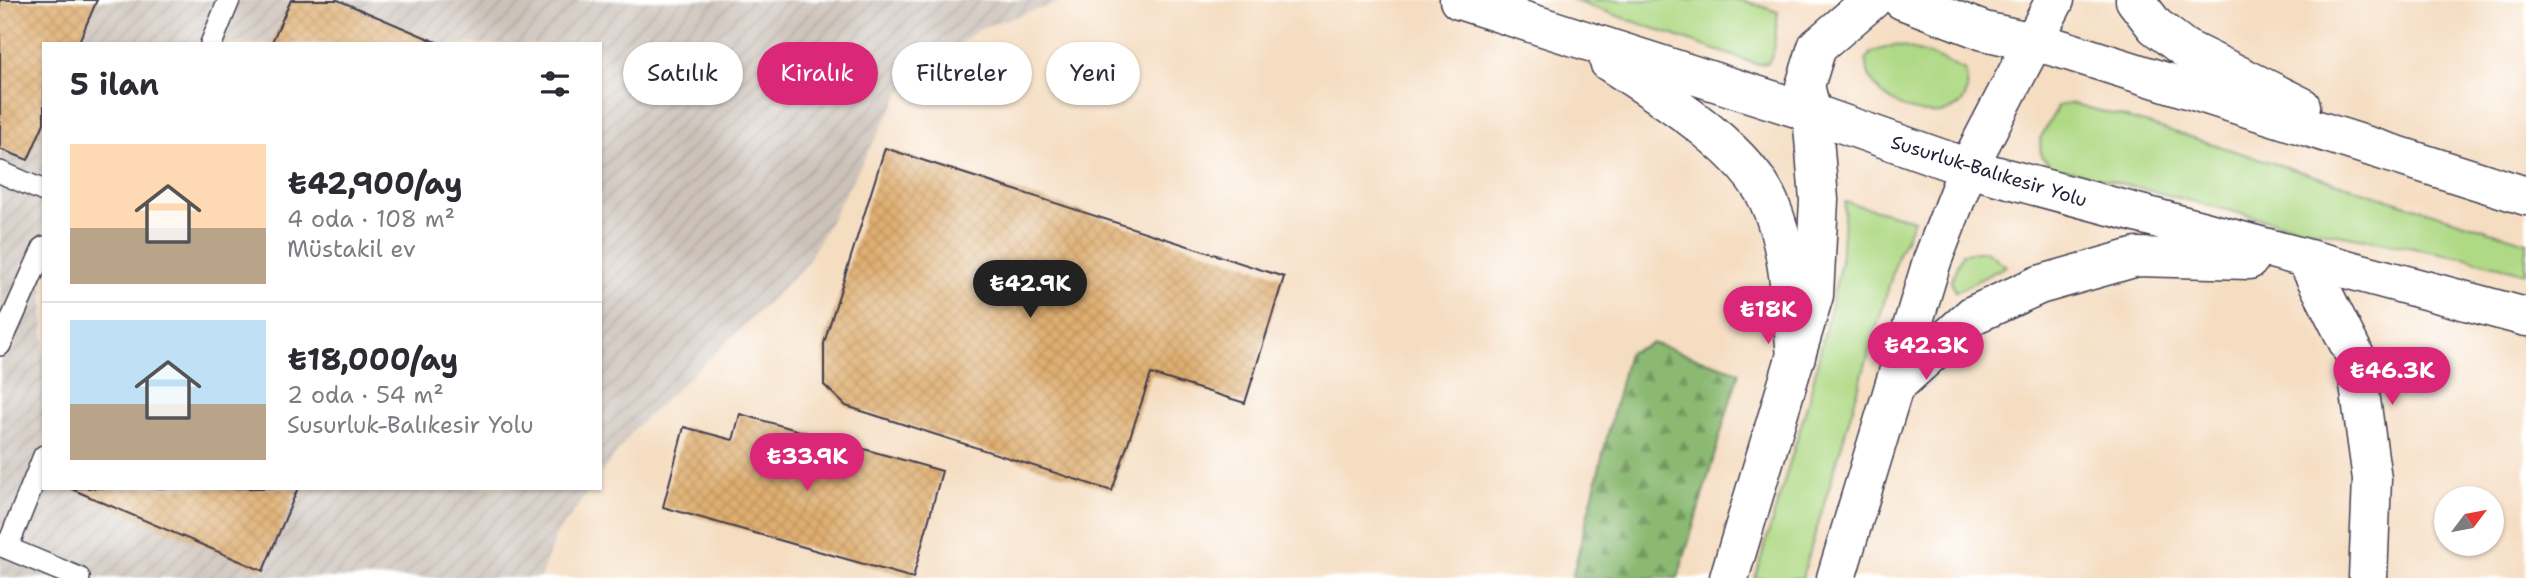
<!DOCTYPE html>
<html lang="tr">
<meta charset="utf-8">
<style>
body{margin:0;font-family:"Shantell Sans",sans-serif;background:#f7f7f7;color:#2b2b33;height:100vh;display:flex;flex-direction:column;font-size:26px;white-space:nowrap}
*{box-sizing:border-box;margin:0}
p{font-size:23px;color:#7c7c81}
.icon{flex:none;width:38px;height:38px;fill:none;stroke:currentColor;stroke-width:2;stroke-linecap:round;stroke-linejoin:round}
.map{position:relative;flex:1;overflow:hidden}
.details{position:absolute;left:42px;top:42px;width:560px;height:448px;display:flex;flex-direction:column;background:#fff;border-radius:0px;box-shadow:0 2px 5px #0004}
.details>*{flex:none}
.banner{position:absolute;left:623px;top:42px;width:665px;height:63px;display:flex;gap:14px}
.needle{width:46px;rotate:58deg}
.buttons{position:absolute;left:2434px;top:486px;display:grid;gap:14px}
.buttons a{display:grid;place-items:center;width:70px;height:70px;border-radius:50%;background:#fff;box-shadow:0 2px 5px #0004;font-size:35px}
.price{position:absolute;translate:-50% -60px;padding:0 16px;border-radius:24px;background:#db2777;color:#fff;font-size:23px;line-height:46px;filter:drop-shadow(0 2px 4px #0008)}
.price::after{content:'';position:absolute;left:50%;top:42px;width:21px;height:16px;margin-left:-10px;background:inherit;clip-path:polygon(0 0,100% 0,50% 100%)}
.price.active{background:#222;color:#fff}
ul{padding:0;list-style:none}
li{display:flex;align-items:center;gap:21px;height:175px;padding:0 28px}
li+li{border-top:2px solid #e1e1e2}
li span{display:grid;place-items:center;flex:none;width:196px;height:140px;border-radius:0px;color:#555}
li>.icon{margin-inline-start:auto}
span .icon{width:84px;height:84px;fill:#fffc;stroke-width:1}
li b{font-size:30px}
h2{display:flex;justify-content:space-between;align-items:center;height:84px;padding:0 28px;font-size:30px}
.pill{padding:0 24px;border-radius:32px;background:#fff;box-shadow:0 2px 5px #0004;font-size:24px;line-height:63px}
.pill.active{background:#db2777;color:#fff}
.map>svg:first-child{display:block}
</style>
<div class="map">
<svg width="2526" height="578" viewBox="0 0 2526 578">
<defs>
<pattern id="industrial-furrows" width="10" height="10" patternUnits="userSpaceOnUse" patternTransform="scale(1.75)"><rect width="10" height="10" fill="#ccc2b9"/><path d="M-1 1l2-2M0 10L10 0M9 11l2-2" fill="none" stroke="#afa6a0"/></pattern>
<pattern id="forest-firs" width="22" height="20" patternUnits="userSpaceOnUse" patternTransform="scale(1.75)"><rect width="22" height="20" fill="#8bb972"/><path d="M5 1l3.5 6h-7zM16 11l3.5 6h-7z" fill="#71965f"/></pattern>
<pattern id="building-cross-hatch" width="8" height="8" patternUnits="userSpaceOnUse" patternTransform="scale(1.75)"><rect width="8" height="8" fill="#dfae6f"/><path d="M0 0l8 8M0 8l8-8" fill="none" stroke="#bf9561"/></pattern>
</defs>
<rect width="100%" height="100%" fill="#fff"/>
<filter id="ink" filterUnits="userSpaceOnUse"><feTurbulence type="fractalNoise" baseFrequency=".0143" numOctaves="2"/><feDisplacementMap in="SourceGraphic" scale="14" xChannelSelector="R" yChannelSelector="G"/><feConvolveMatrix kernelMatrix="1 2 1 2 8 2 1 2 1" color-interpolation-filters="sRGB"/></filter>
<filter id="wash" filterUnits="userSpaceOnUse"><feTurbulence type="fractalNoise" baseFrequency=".00686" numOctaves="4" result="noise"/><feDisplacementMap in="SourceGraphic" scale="28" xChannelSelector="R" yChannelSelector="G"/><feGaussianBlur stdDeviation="1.57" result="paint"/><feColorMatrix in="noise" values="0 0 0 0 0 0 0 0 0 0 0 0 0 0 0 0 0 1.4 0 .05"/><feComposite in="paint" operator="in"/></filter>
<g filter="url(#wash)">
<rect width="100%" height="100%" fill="#f5ddc1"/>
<path fill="url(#industrial-furrows)" d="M0,0H1068L980,28L901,92L804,268L635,428L600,475V44H44V488H591L556,536L540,578H0Z"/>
<path fill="#afd984" stroke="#687e60" stroke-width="2" d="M1572,0H1742L1778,12L1773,54L1768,63L1756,64Z
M1895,45L1932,55L1965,71C1985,138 1868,119 1866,60L1872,52Z
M2071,103L2145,123L2526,242V273L2462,257L2283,224L2052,166L2041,156L2040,139L2058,106Z
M1845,202L1914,220L1899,252L1802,578H1755L1809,399L1841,262Z
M1986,251L2006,266L1956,292L1951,281L1962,254Z"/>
<path fill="url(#forest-firs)" stroke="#566e56" stroke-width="2" d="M1652,343L1739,372L1678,578H1572L1628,353Z"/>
<g id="blocks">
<path fill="url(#building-cross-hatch)" d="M0,0H97L78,44H44V123L28,160L0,149Z
M291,0H338L441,44H271Z
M885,148L1284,277L1245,403L1151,374L1112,491L846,406L824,385V343Z
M740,414L942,471L913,578L663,507L684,427L733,440Z
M69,488H298L263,571Z"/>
</g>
</g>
<g filter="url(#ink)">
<use href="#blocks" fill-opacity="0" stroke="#423e4f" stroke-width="2"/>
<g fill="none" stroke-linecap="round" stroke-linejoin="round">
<g stroke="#423e4f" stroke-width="24">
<path id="lane" d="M211,44L229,0
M0,172L44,191
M0,345L44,247
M0,545L79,578
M7,548L44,456"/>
</g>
<g stroke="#423e4f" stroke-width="41">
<path id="street" d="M1729,578L1814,295L1819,200L1812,113
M1836,578L1932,261L1968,168"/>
</g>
<g stroke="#423e4f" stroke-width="41">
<path id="secondary" d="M2307,261L2355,356L2372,479L2368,578"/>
</g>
<g stroke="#423e4f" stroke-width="41">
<path id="highway" d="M1459,0L1812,113L1968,168L2526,317
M1902,0L1984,31L2055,47L2526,196
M2135,0L2155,26L2184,48L2301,106
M1609,62C1659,95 1744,146 1769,202C1790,249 1791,306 1796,356
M1812,113L1805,86L1817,47L1872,0
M1968,168L2055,0
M1894,387L1973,315L2039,285L2137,257L2249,260"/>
</g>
<use href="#lane" stroke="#fff" stroke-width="21"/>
<use href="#street" stroke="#fff" stroke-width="38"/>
<use href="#secondary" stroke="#fff" stroke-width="38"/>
<use href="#highway" stroke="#fff" stroke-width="38"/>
</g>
</g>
<g text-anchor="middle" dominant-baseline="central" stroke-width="6" stroke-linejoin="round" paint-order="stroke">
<g font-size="19" fill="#22223b" stroke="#fff">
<text transform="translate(1989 171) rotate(17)">Susurluk-Balıkesir Yolu</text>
</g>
</g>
</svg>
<div class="buttons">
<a><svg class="needle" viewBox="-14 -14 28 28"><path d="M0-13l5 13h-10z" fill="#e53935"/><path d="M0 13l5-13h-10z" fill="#7c7c81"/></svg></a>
</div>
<b class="price active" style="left:1030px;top:320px">₺42.9K</b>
<b class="price" style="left:1768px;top:346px">₺18K</b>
<b class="price" style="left:1926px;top:382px">₺42.3K</b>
<b class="price" style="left:2392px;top:407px">₺46.3K</b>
<b class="price" style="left:807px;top:493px">₺33.9K</b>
<div class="banner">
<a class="pill">Satılık</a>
<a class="pill active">Kiralık</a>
<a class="pill">Filtreler</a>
<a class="pill">Yeni</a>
</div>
<section class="details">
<h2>5 ilan<svg class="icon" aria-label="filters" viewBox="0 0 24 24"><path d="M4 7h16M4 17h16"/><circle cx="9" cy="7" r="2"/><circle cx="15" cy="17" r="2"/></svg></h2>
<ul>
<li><span style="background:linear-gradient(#ffd9b3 60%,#b9a48a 0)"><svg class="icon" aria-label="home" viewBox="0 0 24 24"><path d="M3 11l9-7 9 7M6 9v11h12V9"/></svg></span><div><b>₺42,900/ay</b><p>4 oda · 108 m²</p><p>Müstakil ev</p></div></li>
<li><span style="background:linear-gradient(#bfe0f5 60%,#b9a48a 0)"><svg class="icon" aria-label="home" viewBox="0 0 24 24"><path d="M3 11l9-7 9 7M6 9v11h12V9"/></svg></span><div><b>₺18,000/ay</b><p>2 oda · 54 m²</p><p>Susurluk-Balıkesir Yolu</p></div></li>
</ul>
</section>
</div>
